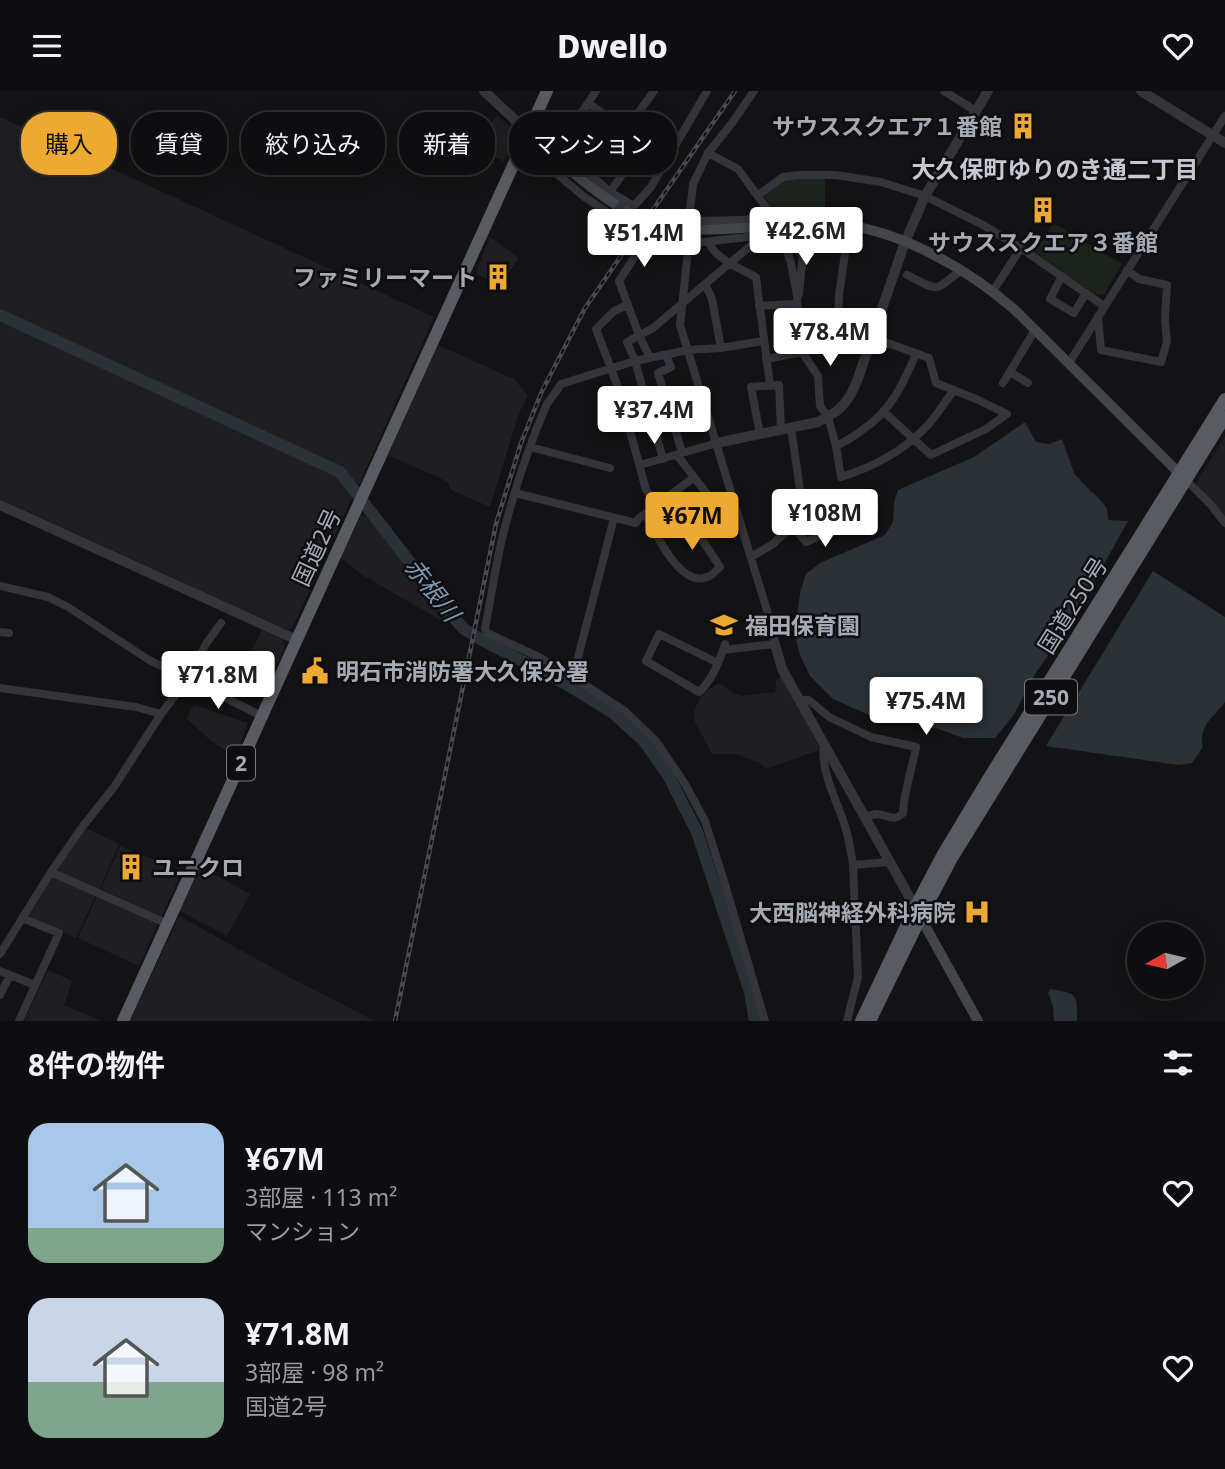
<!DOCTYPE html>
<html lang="ja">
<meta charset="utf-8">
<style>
body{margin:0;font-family:"Noto Sans","Noto Sans JP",sans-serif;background:#171719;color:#f1f3f6;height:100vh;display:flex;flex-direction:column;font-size:26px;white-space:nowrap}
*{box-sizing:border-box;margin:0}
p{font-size:23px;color:#9b9c9f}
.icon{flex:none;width:38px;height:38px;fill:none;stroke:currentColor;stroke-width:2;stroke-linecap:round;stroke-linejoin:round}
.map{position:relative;height:930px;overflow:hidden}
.panel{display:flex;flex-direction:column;background:#0e0e10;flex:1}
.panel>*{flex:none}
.top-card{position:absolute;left:21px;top:21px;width:700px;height:63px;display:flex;gap:14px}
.needle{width:46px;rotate:262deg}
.controls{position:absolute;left:1127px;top:831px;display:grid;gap:14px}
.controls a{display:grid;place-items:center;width:77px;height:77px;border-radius:50%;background:#0e0e10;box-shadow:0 4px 18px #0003,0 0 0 2px #2e2e30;font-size:35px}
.price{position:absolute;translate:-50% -60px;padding:0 16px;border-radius:7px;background:#fff;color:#222;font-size:23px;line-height:46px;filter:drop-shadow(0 2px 4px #0008)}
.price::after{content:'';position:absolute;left:50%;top:42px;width:21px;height:16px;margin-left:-10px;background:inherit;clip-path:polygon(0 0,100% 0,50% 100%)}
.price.selected{background:#eea932;color:#111}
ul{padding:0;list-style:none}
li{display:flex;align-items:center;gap:21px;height:175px;padding:0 28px}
li span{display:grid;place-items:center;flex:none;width:196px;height:140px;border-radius:21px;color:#555}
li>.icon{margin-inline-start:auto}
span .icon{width:84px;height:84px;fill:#fffc;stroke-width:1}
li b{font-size:30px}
h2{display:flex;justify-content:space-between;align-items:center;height:84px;padding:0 28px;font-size:30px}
.tag{padding:0 24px;border-radius:28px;background:#0e0e10;box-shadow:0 4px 18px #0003,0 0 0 2px #2e2e30;font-size:24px;line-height:63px}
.tag.selected{background:#eea932;color:#111}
header{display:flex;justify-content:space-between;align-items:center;height:91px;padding:0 28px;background:#0e0e10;font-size:32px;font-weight:800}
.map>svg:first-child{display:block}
</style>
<header><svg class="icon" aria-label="menu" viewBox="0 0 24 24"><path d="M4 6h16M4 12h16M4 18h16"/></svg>Dwello<svg class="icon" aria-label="heart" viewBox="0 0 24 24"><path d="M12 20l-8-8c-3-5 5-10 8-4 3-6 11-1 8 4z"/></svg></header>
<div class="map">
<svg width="1225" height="930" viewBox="0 0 1225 930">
<rect width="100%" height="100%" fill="#131315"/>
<path fill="#1f1f22" d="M497,25L513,38L515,46L504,71L472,53Z
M0,26L434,226L357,398L342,379L0,220Z
M490,146L519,167L499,195L476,182Z
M0,228L323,376L340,386L353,404L293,535L288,539L0,408Z
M438,254L514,288L528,305L519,322L490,416L451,399L448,391L388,364Z
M1225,345V426L1195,394Z
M361,424L373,429L446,524L440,529L364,485L341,467Z
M262,539L282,548L285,556L273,583L265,576H254L246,571Z
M781,586L818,654L819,659L766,678L758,671L736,663H712L695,631L694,622L696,615L703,602L719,592L733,602L741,605L775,601L776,589Z
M194,614L248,632L235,665L211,650L186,627Z
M86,737L119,753L100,798L57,780Z
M120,755L160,771L179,787L162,825H160L101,798Z
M201,776L250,803L227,845L180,820Z
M53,785L96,804L76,847L29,825Z
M97,805L158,833L139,875L78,847Z
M179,825L291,887L375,930H130Z
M48,879L72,890L64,914L101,930H24Z"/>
<path fill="#1c231c" d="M806,87H825V120L823,123L789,120L775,121L764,106L765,102L782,89Z
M1053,132L1122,173L1104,203L1099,204L1094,203L1035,161Z"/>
<path fill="#2a3238" d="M1025,331L1036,351L1049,353L1062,348L1074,382L1090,400L1096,404L1107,417L1108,429L1128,430L1071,532L1037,580L1013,625L995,647H963L939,638L891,627L871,625L833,608L810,585L800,564L795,545L800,502L806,483L820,472L885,444L893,431L894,412L898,399L974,366Z
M1153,480L1225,526V611C1213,627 1198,635 1203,656L1192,672L1179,674L1046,655Z
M1050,898C1078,903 1077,902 1077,930H1054L1053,915L1048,902Z"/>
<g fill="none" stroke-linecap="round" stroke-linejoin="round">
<path stroke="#2a3238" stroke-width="12" d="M0,224L340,381L450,523L464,538L482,549L566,593L613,622L644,650L668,684L697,741L750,901L755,930"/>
<path stroke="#303135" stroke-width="10" stroke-dasharray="10 5" stroke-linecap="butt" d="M634,125L669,137"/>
<path stroke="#34353a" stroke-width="8" d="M944,0L976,20
M588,12L668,67
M626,39L654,0
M555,53L610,101L634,115L651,96L707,0
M523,54L583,105L613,125
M553,56L578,27L596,0
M708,62L738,78L773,126
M610,101L645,51
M758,104L783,86L799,84H836L881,91L925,105L983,134L1021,157L1104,215
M689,130L693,93L708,62L732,32L754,0
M782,144L791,172L797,205L798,230L802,261L818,285L820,315L828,326L836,355L841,386C870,377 901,361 923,339C935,328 944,312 954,299
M689,150L680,234L773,539L775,553L723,559
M709,152C715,167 742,179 756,186L770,294
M907,184C939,200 933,202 961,179
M1062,185L1050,208L1074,222L1086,202
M705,193L712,208L721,257
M993,200L1021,157
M799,203L805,141
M627,214L614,220L596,238L619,299L646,399L657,414
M759,215L796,213
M1098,225L1101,259L1161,271L1167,251L1165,228L1167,194L1139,188L1127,179
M838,234L839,204L849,135
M799,240L838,234L929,267L936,292L976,308L1007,323L986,338L931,364L884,321
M666,264L671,276L658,282L682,361
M650,267L639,244L619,190L641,156L646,155L666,129C690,130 715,130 739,129C761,129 814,119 832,133L827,138L720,149C699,154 677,148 656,144
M766,268L802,261
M1069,272L1225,25
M1010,281L1028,292
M1003,292L1035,239
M791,337L803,419L786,427L806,451L846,433L845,428L874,416
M760,343L751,296L779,294L781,339
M836,355C845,351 853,346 861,340C891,320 902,295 916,263
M530,356L610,377
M677,364L707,403L684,421L720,476C716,479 712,485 707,486C680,497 655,441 645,423L693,387
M663,368L635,270L627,251L653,237L755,151L759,145
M640,374L717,352
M1185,388L1211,414L1225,432
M515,402L636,432L639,427L645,423
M614,427L573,586L537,565L487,542L485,537C491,508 495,477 502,448C513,403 528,357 546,315C550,307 556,302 561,293L635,270L688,259L721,257L763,250
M751,466L773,453L792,435L839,415L845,428
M0,495L48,506L68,516L149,569L262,625
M0,541L9,542
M718,572L659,543L646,570L699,601C713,588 719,571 725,553
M573,586L625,620L656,650L685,693L705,730L724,790L765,930
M0,597L136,616L161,623
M799,609H809L829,626L871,646L916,656C912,678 904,700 903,722C893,732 887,723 876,723C872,724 868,725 864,726
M824,653C820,681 837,709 845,735C849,747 851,761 853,774
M51,781L168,833
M0,863L51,781L83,735L114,696L161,623L187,589L206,553L221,532
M0,880L35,894
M0,904L10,884
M19,930L59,842L22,827
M847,930L858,886L853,774L888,771"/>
<path stroke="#34353a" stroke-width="10" d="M484,0L528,41
M1141,0L1225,52
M717,352L818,331L837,320L845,312L851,303L857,290L905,151L916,126L925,105L988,0
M0,414L297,549
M775,553L782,578L915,816"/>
<path stroke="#42454a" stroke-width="10" d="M528,41C560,72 595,103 634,125
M669,137C723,142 776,132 829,133C893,134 968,178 1015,219L1183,386
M918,822L978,930"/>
<path stroke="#585c62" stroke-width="12" d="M123,930L547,0
M861,930L915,816L943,763L985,693L1225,308
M870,930L921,826L952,767L1225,326"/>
<g stroke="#474a4f" stroke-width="4.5">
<path id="rail" d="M395,930L496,433L521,352L542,300L585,217L735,0"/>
</g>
<use href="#rail" stroke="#0e0e10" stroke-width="2" stroke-dasharray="5" stroke-linecap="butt"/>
<path stroke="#34353a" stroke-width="8" d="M613,125L625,110
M689,150V130"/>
</g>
<defs>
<g id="building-bare" transform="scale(2.1)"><path d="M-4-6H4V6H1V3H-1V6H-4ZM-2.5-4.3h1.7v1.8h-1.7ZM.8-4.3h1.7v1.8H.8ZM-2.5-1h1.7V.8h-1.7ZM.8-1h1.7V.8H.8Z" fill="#eea932" stroke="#0e0e10" stroke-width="2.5" paint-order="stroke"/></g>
<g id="school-bare" transform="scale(2.1)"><path d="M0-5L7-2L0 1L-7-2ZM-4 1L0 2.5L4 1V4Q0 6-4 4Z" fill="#eea932" stroke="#0e0e10" stroke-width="2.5" paint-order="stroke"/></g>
<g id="civic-bare" transform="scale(2.1)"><path d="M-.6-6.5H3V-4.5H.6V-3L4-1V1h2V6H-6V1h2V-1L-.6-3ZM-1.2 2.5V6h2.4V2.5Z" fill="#eea932" stroke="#0e0e10" stroke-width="2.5" paint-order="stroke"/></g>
<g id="hospital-bare" transform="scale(2.1)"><path d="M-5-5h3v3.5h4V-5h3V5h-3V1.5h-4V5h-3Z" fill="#eea932" stroke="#0e0e10" stroke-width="2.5" paint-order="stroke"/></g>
</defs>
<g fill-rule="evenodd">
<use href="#building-bare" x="1023" y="35"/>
<use href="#building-bare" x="1043" y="119"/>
<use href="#building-bare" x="498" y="186"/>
<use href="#school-bare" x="724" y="534"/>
<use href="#civic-bare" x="315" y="580"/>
<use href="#building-bare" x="131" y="776"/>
<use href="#hospital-bare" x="977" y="821"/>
</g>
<g text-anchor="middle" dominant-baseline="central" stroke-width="5" stroke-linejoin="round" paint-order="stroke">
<g fill="#0e0e10" stroke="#787c84" stroke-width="2">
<rect x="1025" y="588.5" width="52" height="35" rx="5"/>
<rect x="227" y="654.5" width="28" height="35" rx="5"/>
</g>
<g font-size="21" font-weight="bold" fill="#a5abb5">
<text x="1051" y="606">250</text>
<text x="241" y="672">2</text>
</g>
<g font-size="23" font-weight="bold" fill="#a5abb5" stroke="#0e0e10" text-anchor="end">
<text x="1002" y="35">サウススクエア１番館</text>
<text x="1043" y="151" text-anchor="middle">サウススクエア３番館</text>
<text x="477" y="186">ファミリーマート</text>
<text x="745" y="534" text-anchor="start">福田保育園</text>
<text x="336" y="580" text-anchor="start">明石市消防署大久保分署</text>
<text x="152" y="776" text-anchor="start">ユニクロ</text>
<text x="956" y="821">大西脳神経外科病院</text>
</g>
<g font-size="23" fill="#a5abb5" stroke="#0e0e10">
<text transform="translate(316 456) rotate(-65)">国道2号</text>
<text transform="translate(1072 514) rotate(-58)">国道250号</text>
</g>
<g font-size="24" font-weight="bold" fill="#c6c9d1" stroke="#0e0e10">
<text x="1055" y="77">大久保町ゆりのき通二丁目</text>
</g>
<g font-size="24" font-style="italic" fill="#7c99b0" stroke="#0e0e10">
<text transform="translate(433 498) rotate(52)">赤根川</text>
</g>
</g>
</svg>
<div class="controls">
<a><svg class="needle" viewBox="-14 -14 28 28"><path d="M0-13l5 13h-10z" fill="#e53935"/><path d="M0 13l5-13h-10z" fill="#9b9c9f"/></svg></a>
</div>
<b class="price" style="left:806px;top:176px">¥42.6M</b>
<b class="price" style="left:644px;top:178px">¥51.4M</b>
<b class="price" style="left:830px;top:277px">¥78.4M</b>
<b class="price" style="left:654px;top:355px">¥37.4M</b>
<b class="price" style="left:825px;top:458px">¥108M</b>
<b class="price selected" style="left:692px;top:461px">¥67M</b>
<b class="price" style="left:218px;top:620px">¥71.8M</b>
<b class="price" style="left:926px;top:646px">¥75.4M</b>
<div class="top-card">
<a class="tag selected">購入</a>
<a class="tag">賃貸</a>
<a class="tag">絞り込み</a>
<a class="tag">新着</a>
<a class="tag">マンション</a>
</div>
</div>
<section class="panel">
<h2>8件の物件<svg class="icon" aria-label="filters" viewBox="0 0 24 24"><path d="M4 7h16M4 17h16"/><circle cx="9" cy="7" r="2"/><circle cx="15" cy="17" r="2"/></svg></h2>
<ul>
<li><span style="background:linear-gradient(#a9c7e8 75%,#7fa58c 0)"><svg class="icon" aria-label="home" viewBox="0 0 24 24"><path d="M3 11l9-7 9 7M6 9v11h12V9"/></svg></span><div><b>¥67M</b><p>3部屋 · 113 m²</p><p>マンション</p></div><svg class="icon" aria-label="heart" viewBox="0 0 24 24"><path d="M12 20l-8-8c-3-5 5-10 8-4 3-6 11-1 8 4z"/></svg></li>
<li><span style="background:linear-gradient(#c9d6e8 60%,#7fa58c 0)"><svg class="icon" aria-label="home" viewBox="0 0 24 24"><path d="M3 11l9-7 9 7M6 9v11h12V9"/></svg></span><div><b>¥71.8M</b><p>3部屋 · 98 m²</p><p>国道2号</p></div><svg class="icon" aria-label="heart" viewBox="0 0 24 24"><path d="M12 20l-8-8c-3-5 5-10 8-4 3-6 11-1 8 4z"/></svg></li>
</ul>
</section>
